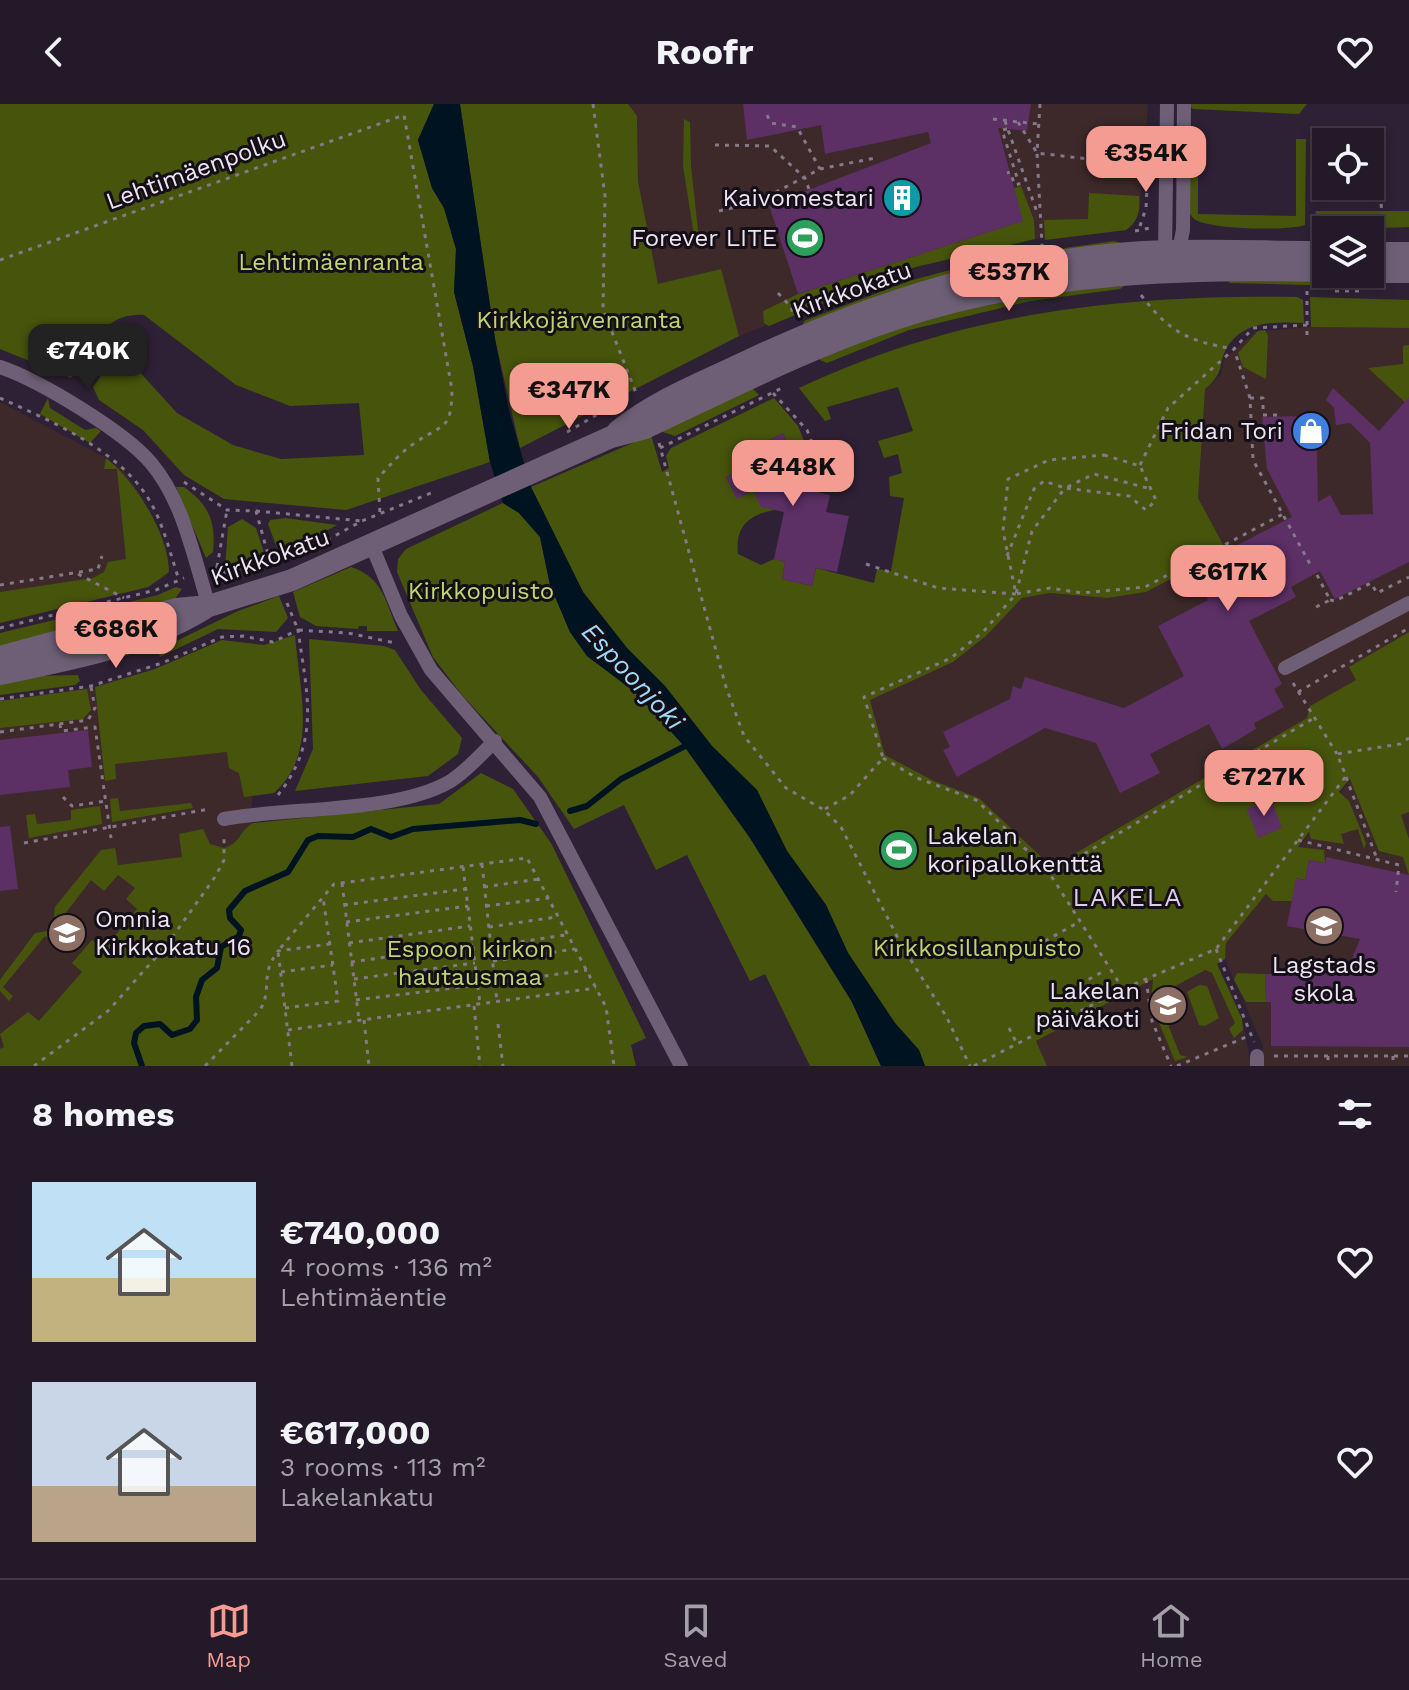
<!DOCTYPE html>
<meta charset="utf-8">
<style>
body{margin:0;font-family:"Work Sans",sans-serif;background:#2b2230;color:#f1f3f6;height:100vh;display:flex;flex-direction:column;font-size:30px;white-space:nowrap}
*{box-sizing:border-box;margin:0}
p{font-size:26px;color:#a3a0a8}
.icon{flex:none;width:44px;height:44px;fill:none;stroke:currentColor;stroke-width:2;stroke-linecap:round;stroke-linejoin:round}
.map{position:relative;height:962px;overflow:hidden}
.details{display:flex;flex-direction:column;background:#231928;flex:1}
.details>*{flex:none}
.tools{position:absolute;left:1312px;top:24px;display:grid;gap:16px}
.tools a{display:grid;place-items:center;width:72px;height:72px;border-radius:0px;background:#231928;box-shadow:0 4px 12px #0003,0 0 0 2px #403845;font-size:40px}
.price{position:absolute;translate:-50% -68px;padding:0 18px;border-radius:16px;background:#f59c92;color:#111;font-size:26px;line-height:52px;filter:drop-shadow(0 2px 4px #0008)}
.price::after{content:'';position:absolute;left:50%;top:48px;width:24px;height:18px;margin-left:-12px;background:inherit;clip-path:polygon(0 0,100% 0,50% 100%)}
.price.on{background:#222;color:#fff}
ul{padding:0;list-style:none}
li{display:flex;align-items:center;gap:24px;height:200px;padding:0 32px}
li span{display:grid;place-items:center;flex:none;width:224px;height:160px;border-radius:0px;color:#555}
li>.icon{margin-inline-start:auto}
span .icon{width:96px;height:96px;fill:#fffc;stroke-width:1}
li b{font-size:34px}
h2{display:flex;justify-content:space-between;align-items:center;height:96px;padding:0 32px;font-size:34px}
header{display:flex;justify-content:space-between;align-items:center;height:104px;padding:0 32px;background:#231928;font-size:36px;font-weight:700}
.tabs{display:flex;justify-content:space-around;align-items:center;height:112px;border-top:2px solid #403845;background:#231928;font-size:22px;color:#a3a0a8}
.tabs a{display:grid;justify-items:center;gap:4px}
.tabs .on{color:#f59c92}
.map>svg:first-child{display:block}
</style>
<header><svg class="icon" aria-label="back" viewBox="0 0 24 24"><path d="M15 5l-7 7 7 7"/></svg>Roofr<svg class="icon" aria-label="heart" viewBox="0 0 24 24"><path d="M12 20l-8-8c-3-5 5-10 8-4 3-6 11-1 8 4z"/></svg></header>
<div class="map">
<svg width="1409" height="962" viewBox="0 0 1409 962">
<rect width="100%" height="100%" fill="#2f2135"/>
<path fill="#3d292a" d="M628,0H1148L1140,104L1133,121L1126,126L1035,135L937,155L739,232L720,165L658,181L638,77L637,12Z
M1307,223L1409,224V528L1350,563L1357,576L1311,602L1307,614L1052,763L979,694L934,677L885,651L870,595L953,558L986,532L1022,494L1050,489L1107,494L1146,488L1226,446L1198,394L1205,285L1221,271L1224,255L1255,228Z
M0,298L106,354L124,368L142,393L160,432L169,462L166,472L148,483L0,519Z
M95,583L99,617L231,621L252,694V747L0,962V597Z
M1409,668V962H1263V942L1225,855L1226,839L1351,675Z
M1199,854L1228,881L1242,915L1251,962H1047L1036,937L1125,887Z"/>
<path fill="#47540c" d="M0,0H434L418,36L432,84L444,104L456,145L454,188L473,262L490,358L346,406L224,395L184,371L143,326L99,296L93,283L124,239L133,238L127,254L177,309L233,341L281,355L364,351L359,299L290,302L236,281L144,211C103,208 92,243 71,274L0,245Z
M460,0H628L637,12L638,77L658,180L721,165L739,232L520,344L495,235Z
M1188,0H1307L1299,10L1193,5Z
M684,15L690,18L691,62L700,144H696L683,62Z
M1198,35V110L1296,112V35H1306L1305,121C1290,127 1204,126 1193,114C1180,99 1187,64 1188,46Z
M1021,82L1034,116L1035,135L903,166L769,222L764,219L763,207L798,190L1022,117L1012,85Z
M1089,89L1139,92C1140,106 1139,117 1126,126L1045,136L1044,116L1088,115Z
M1316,107H1409V123L1324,126L1314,120Z
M1114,137L1124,140L803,221L804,217L909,177L995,154Z
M1384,173L1382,183L1229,179L1230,174Z
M1124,182L1120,185L1031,197L909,226L827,259L820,256V252L906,217L1030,186Z
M1297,193L1303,196L1304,219C1276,218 1245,216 1228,242C1216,260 1228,265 1205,285L1198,394L1226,446L1146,488L1107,494L1050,489L1022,494L986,532L953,558L870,596L885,651L934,677L979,694L1052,763L1307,614L1310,602L1356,576L1349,563L1409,528V708L1401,711L1409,735V771L1403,753L1379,747L1350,675L1339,688L1349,697L1366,739L1364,745L1358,725L1341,730L1344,740L1311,735L1309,728L1298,743L1324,746L1325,759L1309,756L1305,776L1297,774L1292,797H1273L1266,790L1226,839L1225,855L1217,860L1242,915L1243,926L1234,934L1229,925L1235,919L1212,869L1205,866L1168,886L1169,923L1180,951L1188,953L1175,957L1151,900L1153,875L1036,937L1047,962H925L919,946L895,919L848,849L826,801L787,747L757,686L712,642L665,582L627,544L583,488L531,383L651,331L662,368L669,364L666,352L671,344L774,294L798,322L804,337L790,344L783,329L736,353L742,365L726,373L737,394L753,387L774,406C749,411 735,422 738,450L761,461L774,455L785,458L782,475L812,482L816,464L874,479L877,465L891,467L904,394L890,392L889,373L902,369L898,350L884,354L878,337L913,327L898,283L827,303L831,315L825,317L799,284C962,208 1119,191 1297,193Z
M1310,193L1409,196V224L1311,223Z
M1265,226L1268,232L1266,275L1243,263L1238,249L1258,227Z
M1409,241V302L1368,264L1403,260V242Z
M752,284L759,291L675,332L660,327Z
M48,294L50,304L85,326L96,324L101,327L90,339L40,310Z
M106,354C135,377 169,430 169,468L148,483L0,519V488L93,474L104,468L108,458L126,455L117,365H104Z
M176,383H184C209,401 216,417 213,448L206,454Z
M503,399L519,409L540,433L550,481L570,528L587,552L636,588L684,642L750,734L852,898L881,962H810L765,870L750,877L687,751L656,766L624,701L574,725L538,673L462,591L433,553L397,468L398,455L406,445Z
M285,414L337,421L280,452L268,420L270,416Z
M242,415L256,424L267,458L236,467L225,464L228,423Z
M351,463C383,473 386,499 398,527H367V522H359L358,525L316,522L300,513L293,488Z
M176,483L182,485L174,496L0,547V529L158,491Z
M279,492L288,514L276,528L218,525L160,553L158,546L238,507Z
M295,531C300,591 318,649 274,689L244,693L239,669L229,664L227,648L115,660L116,675L105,677L95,583L155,565L222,536L264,541Z
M309,535L384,542L395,546L421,586L462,634L458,650L428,672L295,687L313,645Z
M78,571L80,577L75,581L0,591V579L31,572Z
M87,585L91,606L83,615L0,624V597Z
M481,669L513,685L551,739L646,934L631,941L636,962H0V945L4,943L0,930L28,908L39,917L82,868L72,859L92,836L104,845L137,805L126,795L135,784L118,771L104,787L91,776L65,810L75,820L70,826L54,812L55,803L101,746L115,744L118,761L182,753L179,730L203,725L210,740L224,744C240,740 240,726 253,719L439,700Z
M118,694L120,707L191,699L193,704L112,718L110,695Z
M100,702L102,720L29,734L26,711L35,710L37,720L71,716V706Z
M47,827L60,838L57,841L45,832L3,883L13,892L9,897L0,887V876L35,829Z
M1237,869L1265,870L1266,898H1246L1234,876Z
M1199,881L1207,882L1219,914L1205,922L1199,921L1187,888Z"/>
<path fill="#001320" d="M434,0H460L495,235L509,307L531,383L583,488L627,544L665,582L712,642L757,686L787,747L826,801L848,849L895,919L919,946L925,962H881L852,898L750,734L684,642L636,589L587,552L570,528L550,481L540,433L519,409L503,399L490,358L473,262L454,188L456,145L444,104L432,84L418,36Z"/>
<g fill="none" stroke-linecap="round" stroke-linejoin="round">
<path stroke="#001320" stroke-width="6" d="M570,707L587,702L621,675L691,639
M142,962L134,939L136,929L144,922L160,920L172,931L190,925L197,916L196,893L202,876L217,864L221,843L239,832L241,826L230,814L229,806L245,787L288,768L308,736L318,732L353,733L371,725L391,733L413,725L520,716L536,720"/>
</g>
<path fill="#5c2f65" d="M743,0H1031L1027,27L998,24L1023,117L798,190L769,101L931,39L928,28L825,50L821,21L747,36Z
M1333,284L1379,327L1409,293V458L1335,495L1320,467L1291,483L1296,493L1249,517L1282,580L1274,585L1284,603L1254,619L1256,625L1222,645L1209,620L1150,650L1160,669L1120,689L1096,639L1045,624L957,673L943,646L950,643L943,628L1010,595L1013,582L1021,585L1025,573L1124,604L1184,572L1158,522L1208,496L1193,464L1292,413L1267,365L1262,313L1316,312L1318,398L1330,391L1341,411L1373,410L1370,339L1350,319L1336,321L1334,304L1326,296Z
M783,329L790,344L807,336L817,356L798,365L809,386L830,391L826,408L849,412L837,468L816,464L812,482L782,475L785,458L774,455L784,408L761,403L753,387L737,395L726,373L742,365L736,353Z
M88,626L92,663L68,666L70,683L0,691V636Z
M1271,695L1282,724L1258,734L1247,705Z
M10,722L18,785L0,787V723Z
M1326,753L1409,771V943L1271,942V898H1266L1265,870H1302L1305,856L1348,864L1360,835L1287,822L1296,774L1305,776L1309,756L1325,759Z"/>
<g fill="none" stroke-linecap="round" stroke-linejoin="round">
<path stroke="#847889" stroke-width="3" stroke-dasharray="4 6" stroke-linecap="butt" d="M593,0L605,92L603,205L636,289
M1040,0L1037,49L1042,141
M767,11L771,19L797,23L820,65
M993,15L1038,20
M1005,17L1038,111
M1018,18L1037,49L1148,62
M1007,25L1002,26L1019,80L1015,81L1010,68L1007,69
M715,41L770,42L805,74L810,88
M1379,80L1384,129
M719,107L757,98L820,65L875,54
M1140,122L1146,104L1148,63
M1135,127L1150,124
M0,156L404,11L452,286C451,326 445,319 416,338C401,348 390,361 378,374L380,410
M1307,187V235
M1335,187H1359
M778,189L791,203L794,213
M1141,191C1170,229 1188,237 1234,245
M1307,221L1253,224L1234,245L1250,294L1253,356L1310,460
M773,289L807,326L821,361L814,373
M0,294C51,317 117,345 148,394C163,418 170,449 179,476
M1250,294H1263V311H1277
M567,328L619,298
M659,339L726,583L744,632L786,684L824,706L841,723L902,842L946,912L970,962
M660,344L782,284
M1104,351L1140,362L1156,396L1146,406L1129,392L1065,384L1032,427L1016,490L1003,427L1008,375L1049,356Z
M1140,361L1168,304L1234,245
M184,378L227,406L256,407L269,454
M256,407L362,417
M327,436L362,417L436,387
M1007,452L1034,385L1044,377L1065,384L1094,370L1151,385
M866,460L938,484L1016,490
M217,463L227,406
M214,464L232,471
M78,470L124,494
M0,481L98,465L102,452
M1330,496L1335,497L1371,479L1377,489L1409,473
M287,499L298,526L348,529L395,539
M1316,503L1330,496L1316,469
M0,524L156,486L184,474
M1293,579L1337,650
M1298,588L1409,524
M0,595L91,582L162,559L222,533L243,532L273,538L298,526C307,591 321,636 278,691
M60,620L61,627L95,623L111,734
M0,628L88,616L95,604L91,583
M883,654L917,674L976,696L989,708L1050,770L1123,885
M1346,673L1377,755
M63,693L72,702L106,697
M825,705L850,691L883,654L864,593L951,554L983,528L1016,490L1050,484L1082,489L1145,483L1283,410
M1298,736L1399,761L1396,788
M24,739L209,705
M482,760L497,898
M463,763L480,900
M1050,770L1314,614
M342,779L359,916
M484,783L539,775
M344,801L465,785
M486,802L549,794
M346,818L468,802
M489,823L556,813
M1045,837L1079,818
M349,839L470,822
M491,842L566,831
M1216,845L1254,938
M493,857L575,845
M351,858L473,841
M281,868L333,861
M354,875L475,859
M1146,875L1152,917L1171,962
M495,879L587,866
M1071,885L1106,866
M356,896L478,881
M474,902L480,962
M285,904L338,897L323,793
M364,916L369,962
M498,920L503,962
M1009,924L1016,938
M288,926L596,884
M1274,952H1409
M1328,952V962
M1393,952V962
M34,962L108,907L166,842L215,773L224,756V731
M205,962L260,906C273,885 259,872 278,847L330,840
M292,962L278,847L334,780L527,754L606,903L614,962
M974,962L1123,885L1216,845L1346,672L1337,650L1400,640L1409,634
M1177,962L1251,931"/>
<path stroke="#6e5f76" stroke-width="14" d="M1167,0L1165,148L1168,155
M1178,151L1183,126L1184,0
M0,263C39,276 125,328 151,359C184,398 194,455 209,502
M372,442L401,512L431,566L540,693L681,962
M1285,564L1409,499
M224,715C288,703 395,709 449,678C466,668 481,650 495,637
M1257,962V952"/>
<path stroke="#6e5f76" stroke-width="22" d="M1370,149H1409
M1370,168H1409
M618,327C658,295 706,277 752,255C876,197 1005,156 1143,148C1204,145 1265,148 1326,148
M0,553L176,505L209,502L292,476L611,333L645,324C727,286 809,243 895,215C1035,168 1180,164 1326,167
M0,570C69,556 144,542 204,505"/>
</g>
<defs>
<g id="building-disc" transform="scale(2)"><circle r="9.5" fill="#0f9aa8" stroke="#140e17"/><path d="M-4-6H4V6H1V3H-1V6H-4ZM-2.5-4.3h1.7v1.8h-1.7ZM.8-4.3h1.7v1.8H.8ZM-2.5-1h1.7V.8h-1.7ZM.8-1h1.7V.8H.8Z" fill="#fff"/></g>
<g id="stadium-disc" transform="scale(2)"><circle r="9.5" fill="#2e9e5b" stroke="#140e17"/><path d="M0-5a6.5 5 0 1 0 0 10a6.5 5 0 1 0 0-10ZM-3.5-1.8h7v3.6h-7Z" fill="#fff"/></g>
<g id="shop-disc" transform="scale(2)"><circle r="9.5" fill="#3f7fe0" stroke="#140e17"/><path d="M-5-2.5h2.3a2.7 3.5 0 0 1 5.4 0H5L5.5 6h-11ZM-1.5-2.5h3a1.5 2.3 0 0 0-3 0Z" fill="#fff"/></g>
<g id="school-disc" transform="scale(2)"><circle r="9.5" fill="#8d6e63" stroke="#140e17"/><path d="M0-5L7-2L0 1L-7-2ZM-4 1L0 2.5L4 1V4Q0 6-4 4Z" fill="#fff"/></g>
</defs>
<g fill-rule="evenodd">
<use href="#building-disc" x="902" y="94"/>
<use href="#stadium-disc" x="805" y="134"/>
<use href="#shop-disc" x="1311" y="327"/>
<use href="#stadium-disc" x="899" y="746"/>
<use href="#school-disc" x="1324" y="822"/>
<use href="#school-disc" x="67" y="829"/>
<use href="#school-disc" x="1168" y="901"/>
</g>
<g text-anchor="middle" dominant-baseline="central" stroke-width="6" stroke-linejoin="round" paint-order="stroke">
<g font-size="24" fill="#ede4f1" stroke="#140e17">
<text transform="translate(196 66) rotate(-20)">Lehtimäenpolku</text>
<text transform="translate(852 186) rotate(-20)">Kirkkokatu</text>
<text transform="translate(270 453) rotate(-20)">Kirkkokatu</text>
</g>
<g font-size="24" fill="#ede4f1" stroke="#140e17" text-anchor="end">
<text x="874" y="94">Kaivomestari</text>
<text x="777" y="134">Forever LITE</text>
<text x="1283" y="327">Fridan Tori</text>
<text x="927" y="732" text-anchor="start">Lakelan<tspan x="927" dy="28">koripallokenttä</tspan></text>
<text x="95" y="815" text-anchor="start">Omnia<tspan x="95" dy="28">Kirkkokatu 16</tspan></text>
<text x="1324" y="861" text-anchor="middle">Lagstads<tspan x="1324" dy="28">skola</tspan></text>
<text x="1140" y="887">Lakelan<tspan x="1140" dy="28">päiväkoti</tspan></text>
</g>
<g font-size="24" fill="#bfd66e" stroke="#140e17">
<text x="331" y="158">Lehtimäenranta</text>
<text x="579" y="216">Kirkkojärvenranta</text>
<text x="481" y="487">Kirkkopuisto</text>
<text x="977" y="844">Kirkkosillanpuisto</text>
<text x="470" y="845">Espoon kirkon<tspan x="470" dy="28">hautausmaa</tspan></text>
</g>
<g font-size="26" font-style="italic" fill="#9cdbfd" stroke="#140e17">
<text transform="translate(633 572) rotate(47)">Espoonjoki</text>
</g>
<g font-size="26" letter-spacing="2" fill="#decde7" stroke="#140e17">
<text x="1128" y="793">LAKELA</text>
</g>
</g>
</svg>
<div class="tools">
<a><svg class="icon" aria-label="locate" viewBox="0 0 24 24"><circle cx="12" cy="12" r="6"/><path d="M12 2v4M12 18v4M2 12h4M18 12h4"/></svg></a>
<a><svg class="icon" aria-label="layers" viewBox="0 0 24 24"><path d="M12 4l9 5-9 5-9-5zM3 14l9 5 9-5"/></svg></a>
</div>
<b class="price" style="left:1146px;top:90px">€354K</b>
<b class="price" style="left:1009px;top:209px">€537K</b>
<b class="price on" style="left:88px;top:288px">€740K</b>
<b class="price" style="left:569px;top:327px">€347K</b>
<b class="price" style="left:793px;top:404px">€448K</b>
<b class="price" style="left:1228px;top:509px">€617K</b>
<b class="price" style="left:116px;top:566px">€686K</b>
<b class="price" style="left:1264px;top:714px">€727K</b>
</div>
<section class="details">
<h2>8 homes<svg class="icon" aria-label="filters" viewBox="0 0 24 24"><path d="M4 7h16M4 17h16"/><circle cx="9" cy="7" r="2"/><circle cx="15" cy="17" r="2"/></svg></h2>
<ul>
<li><span style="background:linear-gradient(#bfe0f5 60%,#c2b280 0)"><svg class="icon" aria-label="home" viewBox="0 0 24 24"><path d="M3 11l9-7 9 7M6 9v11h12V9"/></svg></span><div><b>€740,000</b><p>4 rooms · 136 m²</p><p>Lehtimäentie</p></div><svg class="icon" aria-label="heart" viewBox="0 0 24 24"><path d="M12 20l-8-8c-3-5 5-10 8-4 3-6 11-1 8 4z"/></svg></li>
<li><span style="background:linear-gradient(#c9d6e8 65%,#b9a48a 0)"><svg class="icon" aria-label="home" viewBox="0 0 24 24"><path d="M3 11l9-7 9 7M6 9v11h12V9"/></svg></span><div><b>€617,000</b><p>3 rooms · 113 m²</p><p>Lakelankatu</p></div><svg class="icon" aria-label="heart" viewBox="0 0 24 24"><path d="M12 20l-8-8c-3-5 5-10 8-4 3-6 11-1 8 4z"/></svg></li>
</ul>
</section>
<nav class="tabs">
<a class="on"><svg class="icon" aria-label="map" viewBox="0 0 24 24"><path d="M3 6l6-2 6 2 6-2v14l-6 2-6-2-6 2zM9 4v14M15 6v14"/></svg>Map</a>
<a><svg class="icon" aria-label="saved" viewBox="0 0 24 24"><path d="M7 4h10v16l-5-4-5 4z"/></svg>Saved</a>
<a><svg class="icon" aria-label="home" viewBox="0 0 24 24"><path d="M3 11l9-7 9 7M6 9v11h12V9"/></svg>Home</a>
</nav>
